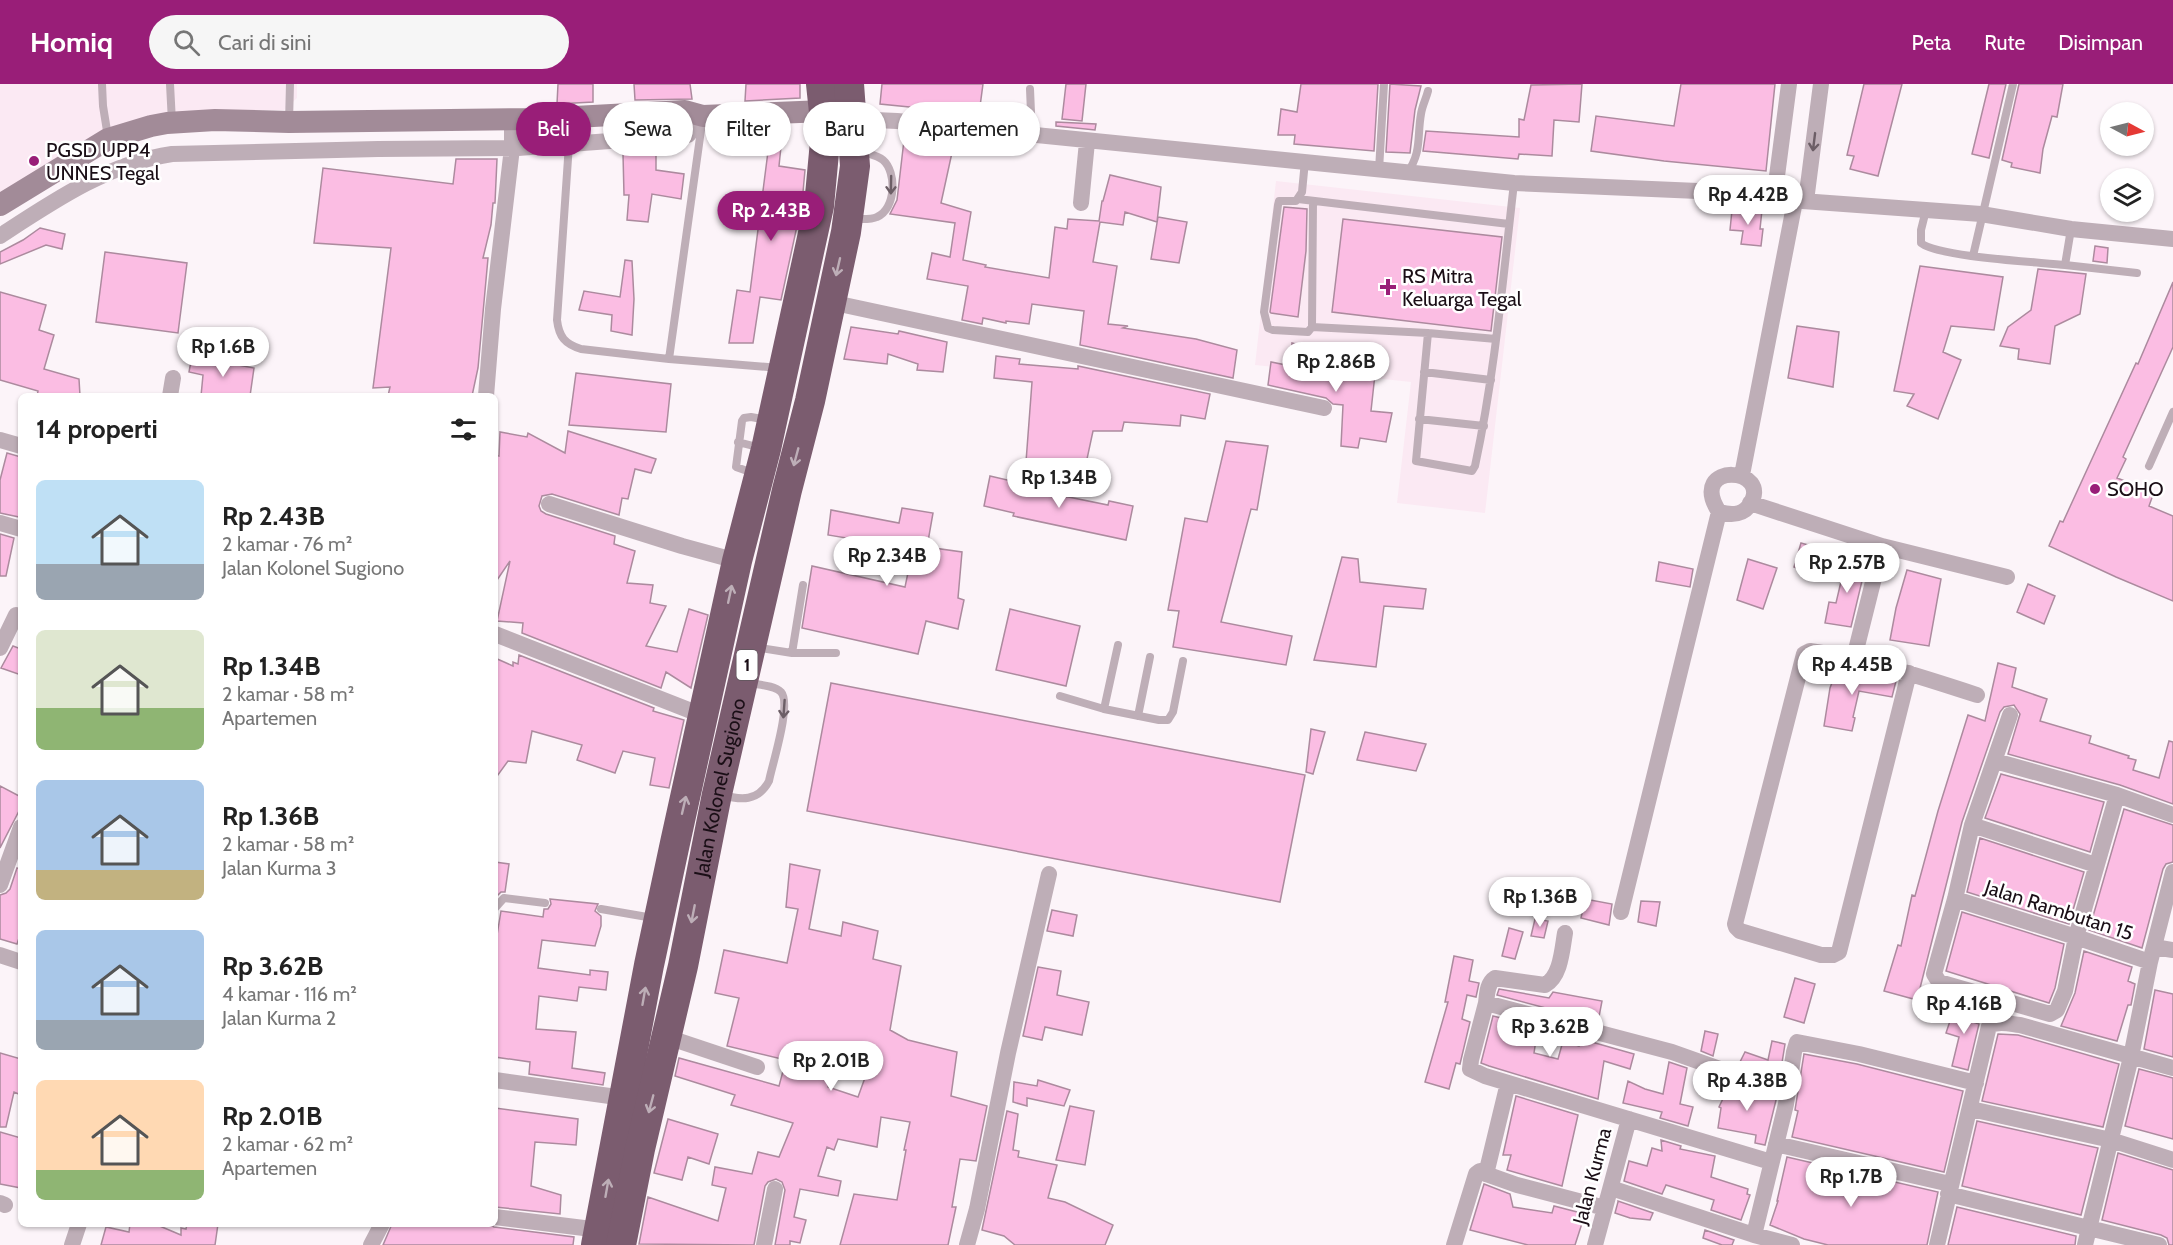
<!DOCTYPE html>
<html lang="id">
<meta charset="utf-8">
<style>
body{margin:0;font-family:Cabin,sans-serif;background:#f6f6f6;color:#222;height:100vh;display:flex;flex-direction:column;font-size:22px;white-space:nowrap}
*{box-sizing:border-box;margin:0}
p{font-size:20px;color:#767676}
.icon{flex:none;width:33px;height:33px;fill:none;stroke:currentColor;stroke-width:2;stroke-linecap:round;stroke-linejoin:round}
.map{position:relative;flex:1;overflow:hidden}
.details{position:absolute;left:18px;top:309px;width:480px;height:834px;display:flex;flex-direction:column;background:#fff;border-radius:9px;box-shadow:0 2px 4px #0004}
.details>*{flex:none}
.banner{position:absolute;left:516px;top:18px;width:570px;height:54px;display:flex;gap:12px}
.needle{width:39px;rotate:97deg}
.tools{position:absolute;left:2100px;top:18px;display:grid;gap:12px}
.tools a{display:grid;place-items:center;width:54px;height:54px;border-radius:50%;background:#fff;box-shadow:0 2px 4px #0004;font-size:30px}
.price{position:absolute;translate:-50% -51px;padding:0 14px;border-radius:21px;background:#fff;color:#222;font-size:20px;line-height:39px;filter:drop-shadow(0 2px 3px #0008)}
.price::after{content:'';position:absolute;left:50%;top:36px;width:18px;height:14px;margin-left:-9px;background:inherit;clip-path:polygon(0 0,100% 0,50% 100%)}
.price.on{background:#991e78;color:#fff}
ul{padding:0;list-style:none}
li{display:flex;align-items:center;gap:18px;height:150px;padding:0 18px}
li span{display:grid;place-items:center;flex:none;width:168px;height:120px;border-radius:9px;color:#555}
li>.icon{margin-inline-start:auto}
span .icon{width:72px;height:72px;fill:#fffc;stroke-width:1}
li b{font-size:26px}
h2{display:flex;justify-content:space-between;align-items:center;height:72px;padding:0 18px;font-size:26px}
.tag{padding:0 21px;border-radius:27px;background:#fff;box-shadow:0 2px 4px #0004;font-size:21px;line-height:54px}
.tag.on{background:#991e78;color:#fff}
header{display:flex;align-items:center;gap:36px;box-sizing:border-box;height:84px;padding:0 30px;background:#991e78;color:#fff}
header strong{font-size:28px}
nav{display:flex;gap:33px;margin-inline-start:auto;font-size:21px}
.search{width:420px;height:54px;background:#f6f6f6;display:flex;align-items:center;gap:15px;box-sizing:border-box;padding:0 21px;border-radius:33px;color:#767676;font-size:22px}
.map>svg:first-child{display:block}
</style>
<header>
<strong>Homiq</strong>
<div class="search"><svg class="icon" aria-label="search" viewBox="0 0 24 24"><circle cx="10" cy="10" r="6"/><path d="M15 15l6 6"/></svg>Cari di sini</div>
<nav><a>Peta</a><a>Rute</a><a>Disimpan</a></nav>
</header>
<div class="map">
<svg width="2173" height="1161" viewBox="0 0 2173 1161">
<rect width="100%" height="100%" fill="#fcf4f9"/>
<path fill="#fbe9f3" d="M0,0H297V14L284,26L202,27L109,51L0,119Z
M1276,97L1520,124L1485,429L1397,419L1411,298L1255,281Z"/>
<path fill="#fbbde3" stroke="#ac8a9e" stroke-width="1.5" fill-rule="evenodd" d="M558,0H593V18L557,20Z
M634,0H690L692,15L635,16Z
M746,0H800V14L745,17Z
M882,0H983L979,30L880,20Z
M1066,0H1086L1082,37L1062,35Z
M1301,0H1378L1374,67L1294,60L1295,51H1278L1281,25L1297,28Z
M1390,0L1421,2L1415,26L1410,69L1386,68Z
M1582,0L1579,38L1554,36L1552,72L1519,70L1518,75L1423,67L1426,47L1519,53V35L1524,36L1531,1Z
M1681,0H1775L1766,87L1664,77L1591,67L1596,32L1674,42Z
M1864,0H1902L1878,92L1850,85L1854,72L1847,71Z
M1989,0H2006L1989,74L1972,70Z
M2019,0H2063L2057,33L2052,32L2043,65L2040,89L2011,83L2012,79L2002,76Z
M1056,38L1096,40L1095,46L1056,42Z
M770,52L782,53L779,82L805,86L802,119L781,216L760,213L753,259H729L737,206L750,208Z
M904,56L953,64L941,119L971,128L963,176L986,181L985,183L1049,194L1055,143L1067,145L1068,135L1099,137L1102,117H1103L1110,91L1161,103L1157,138L1125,128L1123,141L1100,138L1093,178L1117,182L1108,240L1128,242L1123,244L1196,255L1237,266L1233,294L1080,261L1084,227L1032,220L1029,240L1006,237V239L983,234L982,240L962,236L968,202L927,195L932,169L950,173L955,139L890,130L897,116Z
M623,70H656V86L684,90L681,115L652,110L648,138L627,136L629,111H624Z
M456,75H497L495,119H493L491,141L483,174H488L478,284L472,312H388L390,303L373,304L391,164L314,159L323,84L453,100Z
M1284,123L1307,125L1306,167L1298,233L1271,229L1270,228Z
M1746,124L1762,126L1760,145H1763L1761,162L1741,160L1743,147L1730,146L1732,126L1745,128Z
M1158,133L1187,138L1179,179L1151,175Z
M1343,135L1502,153L1491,247L1332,228Z
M40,144L65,150L62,165L46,161L0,180V168L23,156Z
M2095,162L2108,164L2107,179L2093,177Z
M105,168L187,179L178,249L96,238Z
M625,176L632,177L634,215L632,251L611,247L612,231L579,226L584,207L620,213Z
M1920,182L2003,193L1994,246L1951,242L1943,268L1961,276L1938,335L1907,322L1914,310L1894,307Z
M2038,185L2086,190L2080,230L2055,242L2050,280L2018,275L2019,265L2000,262L2008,243L2031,226Z
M2173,198V263L2123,373L2126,375L2117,394L2154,408L2149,422L2173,432V517L2116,493L2049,462L2060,437L2063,438L2136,279L2138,280Z
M0,208L46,221L39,246L54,251L44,285L79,295L80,312H37L38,307L0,296Z
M1797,242L1839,248L1833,303L1788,294Z
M851,243L898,250L899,247L947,258L943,288L917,286L918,280L888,270L887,280L844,275Z
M1292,259L1311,264L1310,278L1355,289L1356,279L1376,281L1371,327L1392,329L1386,358L1360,354L1358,364L1341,362L1343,321L1333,320L1326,314L1268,301L1271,278L1291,282Z
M192,272L254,284L250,312H201L203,291L189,288Z
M996,272L1020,275L1019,280L1078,285V282L1210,310L1205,335L1181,331L1180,342L1124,338L1122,347H1093L1084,389L1026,378L1032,298L994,294Z
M576,289L671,300L666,348L569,341Z
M568,347L656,375L651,389L635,385L628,415L622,414L619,431L552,410L542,412L539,422L541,427L546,430L615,452L614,460L635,467L627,499L653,501L650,519L666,522L646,562L677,568L689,525L708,531L691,604L666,588L661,604L522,549L523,539L497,537L510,477L495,499V371L499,372L500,348L527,353L528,349L565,369Z
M1226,357L1268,362L1257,426L1251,425L1221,538L1292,552L1286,581L1173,563L1179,527L1168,526L1185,434L1207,438Z
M7,369L21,373V430H19V433L0,429V396Z
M990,392L1016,398L1015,402L1108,421L1109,417L1133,422L1126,456L1013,432L1014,429L984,422Z
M902,424L933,429L927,463L962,468L958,514L964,516L958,545L926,537L918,570L802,544L812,482L905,503L913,465L828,451L831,426L899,439Z
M0,450L14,454L6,492H0Z
M1801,459L1819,464L1811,489L1794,483Z
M1847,472L1867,476L1851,543L1825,539L1829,518L1836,519Z
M1342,473L1358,475L1360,498L1426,505L1423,525L1384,522L1376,583L1314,576Z
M1748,475L1777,484L1763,525L1737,516Z
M1659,478L1693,485L1690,503L1656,497Z
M1907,486L1941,495L1929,562L1890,556L1896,524Z
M2028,500L2055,512L2044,540L2017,528Z
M1010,525L1080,542L1066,602L996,586Z
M13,562L21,565V591L1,584Z
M519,571L654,624L653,627L684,636L669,704L650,701L655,674L623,667L615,689L577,676L582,661L532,647L526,679L508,677L495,695V574L513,582V578L518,580Z
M1998,579L2016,584L2012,603L2047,615L2040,637L2091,652L2089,659L2129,672L2128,674L2136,676L2133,686L2159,694L2169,657L2173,658V720L2120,701L2008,670L2020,630L2014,621L2004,623L2000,628L1962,738L1917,916L1884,907L1898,861L1901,862L1912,811L1915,812L1938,727L1968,631L1985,637Z
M1838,583L1896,597L1892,613L1859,607L1853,633L1855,634L1852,647L1824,642L1830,604Z
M831,599L1305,691L1280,818L807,727Z
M1311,645L1325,648L1313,690L1306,688Z
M1365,648L1426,660L1416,687L1357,676Z
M2001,690L2104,718L2090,768L1985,734Z
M0,702L21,713V723L0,764Z
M2124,725L2173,741V778L2166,780L2163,785L2142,864L2089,846Z
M1980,754L2084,788L2069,840L1967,808Z
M495,778L509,780L505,808H501L495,814Z
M790,780L820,786L809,845L841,852L843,838L878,847L873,875L901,882L890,946L908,956L957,968L951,1012L987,1022L976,1077L960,1075L952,1123H956L948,1161H840L854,1110L897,1116L906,1066H904L910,1038L881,1033L877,1063L838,1055L834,1066L827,1063L818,1092L841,1097L838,1112L800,1105L794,1133L806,1136L800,1159L790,1157V1161H775L785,1106L782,1098L776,1095L768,1098L765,1102L754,1161L639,1160L648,1113L718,1137L726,1104L712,1101L715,1083L752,1090L758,1068L779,1073L793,1039L731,1021L735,1011L675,992L679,974L779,1002L786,976L727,962L739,914L715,909L724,866L787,879L798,825L786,823ZM833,971L871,977L858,1013L828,1003Z
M17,784L21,785V848L17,860L0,855V811L6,809L10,805Z
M550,815L598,820L595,827L601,832V842L595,862L542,856L538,884L590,891V886L608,888L606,906L579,903L577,917L539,912L536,945L576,948L572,984L605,989L603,1001L529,990L530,978L495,973V863L501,827L543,833L544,825H548L551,820Z
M1585,815L1612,820L1609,841L1581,834Z
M1641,817L1660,818L1656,842L1638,838Z
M1052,826L1077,831L1073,852L1047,847Z
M1962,828L2064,860L2055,904L2049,919L1946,887Z
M1535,835L1548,837L1544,854L1531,852Z
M1509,844L1523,848L1515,875L1502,872Z
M2084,867L2132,883L2128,897L2135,900L2131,921H2128L2117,957L2061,942L2075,909Z
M1454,872L1473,876L1469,897L1479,899L1476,913L1467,911L1462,935L1470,938L1460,980L1456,979L1449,1005L1425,998L1448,918H1445Z
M1038,883L1061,887L1057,911L1089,918L1082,951L1045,943L1042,956L1023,952Z
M1795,894L1815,900L1804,939L1784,933Z
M1499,905L1549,914L1553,908L1602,917L1598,938L1557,925V927L1497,911Z
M2155,906L2173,910V973L2144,965Z
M1968,917L1980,921L1973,938L1979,940L1968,986L1952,982L1959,953L1946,949L1952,931L1961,934Z
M1493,932L1538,943L1534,969L1558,975L1563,957L1579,962L1581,955L1634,970L1630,985L1604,977L1598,1015L1489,982L1481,979Z
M1705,947L1718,950L1713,972L1701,967Z
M1998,950L2018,951L2119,980L2103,1043L1982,1017Z
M1772,957L1785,960L1780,991L1739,980L1745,968L1768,976Z
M0,969L21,975V1011L14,1008L6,1043H0Z
M1804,970L1857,980L1963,1007L1944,1088L1792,1053L1798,1027L1795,1026Z
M1669,978L1687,984L1680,1020L1693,1023L1688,1042L1660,1034L1662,1028L1623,1019L1628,997L1645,1005L1663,1010Z
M2139,985L2173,994V1055L2125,1042Z
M1038,996L1070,1006L1064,1022L1027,1014V1022L1013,1018L1014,998L1037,1002Z
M1730,1000L1777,1012L1765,1061L1755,1059L1756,1051L1718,1044L1721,1024L1719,1023Z
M1516,1012L1578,1031L1562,1102L1507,1086L1511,1071H1503Z
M1070,1022L1094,1027L1085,1081L1056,1076Z
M495,1024L578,1035L576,1061L535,1058L531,1102L561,1111L560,1130L495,1123Z
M1007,1027L1018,1030L1013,1066L1019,1067L1018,1073L1057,1081L1048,1114L1065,1118L1113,1141L1105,1161H1015L1004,1152L982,1146Z
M668,1035L718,1050L709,1080L688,1073L682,1096L654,1089Z
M1977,1037L2098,1064L2081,1131L1962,1102Z
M0,1048L21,1054V1104L0,1100Z
M1661,1056L1681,1062L1680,1065L1715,1072L1711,1093L1748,1105L1747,1110L1750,1111L1741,1136L1711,1126L1714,1116L1666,1101L1662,1110L1624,1097L1629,1077L1647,1082L1652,1064L1662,1067Z
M2118,1069L2173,1086V1161H2169L2167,1154L2161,1151L2102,1136Z
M1787,1073L1938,1108L1927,1161H1828L1804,1155L1770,1141L1778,1117H1777Z
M1484,1100L1510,1110L1513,1123L1552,1129L1554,1122L1585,1130L1575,1161H1528L1470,1146Z
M1618,1118V1117L1653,1129L1650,1136L1630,1134L1615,1129Z
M1957,1123L2076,1152L2075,1161H1948Z
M130,1140H155L181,1151V1144L186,1145L187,1140H218L215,1161H101L106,1143L129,1148Z
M392,1140H488L494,1143L574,1153L573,1161H383Z
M1705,1146L1734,1156L1732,1161H1722L1703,1154Z"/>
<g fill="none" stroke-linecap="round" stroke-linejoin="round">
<path stroke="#beaeb7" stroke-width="8" d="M102,0L103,22L108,53
M170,0L172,38
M1030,5L1032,52
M289,38L290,0
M569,60L557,236C559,253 565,260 581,265L669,275L780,284
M1305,77L1302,108L1296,117H1279L1278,121L1264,228L1268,244L1273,246L1308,248L1312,243L1428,249L1496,255
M1379,86L1384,0
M1407,89C1422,69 1417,52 1421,30C1422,22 1426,15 1428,7
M1298,115L1509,140
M1926,126L1921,146V159C1938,173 2038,178 2065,181L2071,145
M854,135C861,135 871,136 877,133C896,125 897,88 883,76C877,71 868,70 861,67
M1973,172L2013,0
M2065,181L2137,189
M1312,243L1313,117
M1428,249L1416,377L1472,387L1475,382C1495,289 1503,194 1514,99
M669,275L702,39
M1424,288L1491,296
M1419,335L1484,342
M738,358L761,364
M2149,382L2173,328
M753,389L736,383L742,337L744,334L751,333L767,336
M754,563L792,569H836
M792,569L803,501
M1060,612L1104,625L1159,636H1168L1173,628L1183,577
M1104,625L1118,561
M1138,632L1150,573
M721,711C741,716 758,718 769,697C772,681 792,620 781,608C774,601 759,601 749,599
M495,824L504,814L545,819
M601,825L653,834"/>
<path stroke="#beaeb7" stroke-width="16" d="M853,35L897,37L1514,99L1698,107L1774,115L1981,130L2071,145L2173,155
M1774,115L1789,0
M1806,117L1821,0
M1081,119L1087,58
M0,152C52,118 109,79 172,70L378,65L518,64L688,51L703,32
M830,218L1324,324
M170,312L173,294
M486,312L493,225L512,64V35
M0,356L21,362
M1742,391L1795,117
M1750,419L1882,462L2007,493
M549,420L682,462L737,477
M0,439L21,445
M495,550L704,632
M0,564L16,531
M1854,574L1882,462
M1909,589L1839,868L1833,871H1821L1740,847L1736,843L1735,840L1804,570L1810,567C1867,575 1922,593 1977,611
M2010,631L1972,741L1955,815L1934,890L1939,898L2050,930L2057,926L2065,907L2076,853L2117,711
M1995,677L2117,711L2173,731
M1972,741L2096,781
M0,801L21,743
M1955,815L2076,853L2150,878
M1621,828L1719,428C1686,376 1776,383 1749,422C1741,432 1730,431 1719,428
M2154,863L2173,866
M0,871L21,878
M1486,919C1487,911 1487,899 1495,894L1545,901C1561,892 1562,866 1565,849
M667,953L757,983
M495,996L624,1014
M1508,999L1486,1090L1517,1101L1605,1124
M1971,1025L2111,1056L2173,1076
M1776,1060L1950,1100
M1771,1078L1485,992L1470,985L1471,976L1486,919L1672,968L1734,990L1788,1004
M1611,1104L1754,1151L1792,1161
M1948,1110L2159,1161
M0,1119L5,1121
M495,1133L600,1146
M1754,1151L1786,1020L1794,968L1797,958L1859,970L1976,999
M72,1161L79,1140
M371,1161L382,1140
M764,1161L775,1105
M967,1161L977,1125L1008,969L1049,790
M1454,1161L1476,1090L1480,1087L1486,1090
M1595,1161L1629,1035
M1937,1161L1989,942C1998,936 2010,940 2020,941L2173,984
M2085,1161L2131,973L2150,878L2173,788"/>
<path stroke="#a28b98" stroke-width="22" d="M0,121L108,55L151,42L167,39L215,36L289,38L538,35L685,27L703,32L825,27"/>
<g stroke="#7b5c6f" stroke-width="30">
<path d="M596,1161L649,881L675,759L737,477L766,365L819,122L826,47L821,0"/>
<path id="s1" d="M621,1161L640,1065L683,882L717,710L787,406L810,317L846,148L855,82L849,0"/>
</g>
</g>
<defs><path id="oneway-shaft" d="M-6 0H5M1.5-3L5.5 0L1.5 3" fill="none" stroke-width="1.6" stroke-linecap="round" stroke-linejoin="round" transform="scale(1.5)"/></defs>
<g stroke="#6c5e66">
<use href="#oneway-shaft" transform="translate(1814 58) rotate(97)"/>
<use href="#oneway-shaft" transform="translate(891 101) rotate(91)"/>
<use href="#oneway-shaft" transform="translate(784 625) rotate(94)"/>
</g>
<g stroke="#bdaeb7">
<use href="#oneway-shaft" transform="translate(838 183) rotate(103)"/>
<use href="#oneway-shaft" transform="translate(796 373) rotate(105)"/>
<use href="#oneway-shaft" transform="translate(730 510) rotate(-78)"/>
<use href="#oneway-shaft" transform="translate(684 721) rotate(-77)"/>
<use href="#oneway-shaft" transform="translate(693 830) rotate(101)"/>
<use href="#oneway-shaft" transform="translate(644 912) rotate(-80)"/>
<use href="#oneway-shaft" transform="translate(651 1020) rotate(105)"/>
<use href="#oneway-shaft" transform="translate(607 1104) rotate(-80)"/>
</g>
<g fill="#991e78" stroke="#fff" stroke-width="2">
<circle cx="34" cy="77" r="6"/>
<path d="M1385 194h6v6h6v6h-6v6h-6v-6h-6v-6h6z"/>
<circle cx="2095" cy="405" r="6"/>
</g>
<g text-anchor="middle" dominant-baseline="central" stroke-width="5" stroke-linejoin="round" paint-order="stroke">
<rect fill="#fff" stroke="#5f565c" stroke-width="1.5" x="736.5" y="566" width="21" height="30" rx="4.5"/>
<g font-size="18" font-weight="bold" fill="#1a0e16">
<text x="747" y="581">1</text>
</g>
<g font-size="20" fill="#1a0e16" stroke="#fff" text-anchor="start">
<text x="46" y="66">PGSD UPP4<tspan x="46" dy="23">UNNES Tegal</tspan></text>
<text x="1402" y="192">RS Mitra<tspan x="1402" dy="23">Keluarga Tegal</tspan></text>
<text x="2107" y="405">SOHO</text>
</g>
<g font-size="20" fill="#1a0e16" stroke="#fff">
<text stroke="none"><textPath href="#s1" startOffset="468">Jalan Kolonel Sugiono</textPath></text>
<text transform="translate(2059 826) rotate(18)">Jalan Rambutan 15</text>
<text transform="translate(1592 1092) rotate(-75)">Jalan Kurma</text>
</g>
</g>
</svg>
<div class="tools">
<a><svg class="needle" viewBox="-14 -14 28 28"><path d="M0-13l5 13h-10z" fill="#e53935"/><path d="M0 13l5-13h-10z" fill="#767676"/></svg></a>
<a><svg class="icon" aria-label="layers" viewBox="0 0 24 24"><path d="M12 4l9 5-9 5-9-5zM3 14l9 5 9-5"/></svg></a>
</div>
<b class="price" style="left:1748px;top:142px">Rp 4.42B</b>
<b class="price on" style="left:771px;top:158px">Rp 2.43B</b>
<b class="price" style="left:223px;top:294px">Rp 1.6B</b>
<b class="price" style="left:1336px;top:309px">Rp 2.86B</b>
<b class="price" style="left:1059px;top:425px">Rp 1.34B</b>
<b class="price" style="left:887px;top:503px">Rp 2.34B</b>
<b class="price" style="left:1847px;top:510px">Rp 2.57B</b>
<b class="price" style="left:1852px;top:612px">Rp 4.45B</b>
<b class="price" style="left:1540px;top:844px">Rp 1.36B</b>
<b class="price" style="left:1964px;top:951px">Rp 4.16B</b>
<b class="price" style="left:1550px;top:974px">Rp 3.62B</b>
<b class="price" style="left:831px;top:1008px">Rp 2.01B</b>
<b class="price" style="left:1747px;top:1028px">Rp 4.38B</b>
<b class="price" style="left:1851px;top:1124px">Rp 1.7B</b>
<div class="banner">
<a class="tag on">Beli</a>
<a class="tag">Sewa</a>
<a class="tag">Filter</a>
<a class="tag">Baru</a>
<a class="tag">Apartemen</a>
</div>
<section class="details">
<h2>14 properti<svg class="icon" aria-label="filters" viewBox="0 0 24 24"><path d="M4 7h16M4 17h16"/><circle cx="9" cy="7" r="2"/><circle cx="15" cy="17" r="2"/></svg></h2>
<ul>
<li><span style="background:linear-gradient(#bfe0f5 70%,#9aa5b1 0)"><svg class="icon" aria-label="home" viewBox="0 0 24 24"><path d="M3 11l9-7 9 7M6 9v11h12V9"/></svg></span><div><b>Rp 2.43B</b><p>2 kamar · 76 m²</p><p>Jalan Kolonel Sugiono</p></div></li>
<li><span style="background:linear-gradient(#dfe7d0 65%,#8fb573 0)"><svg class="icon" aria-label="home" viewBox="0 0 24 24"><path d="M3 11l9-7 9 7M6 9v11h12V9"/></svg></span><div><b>Rp 1.34B</b><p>2 kamar · 58 m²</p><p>Apartemen</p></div></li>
<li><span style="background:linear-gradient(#a9c7e8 75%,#c2b280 0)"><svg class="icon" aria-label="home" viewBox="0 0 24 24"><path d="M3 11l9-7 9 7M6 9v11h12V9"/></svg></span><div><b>Rp 1.36B</b><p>2 kamar · 58 m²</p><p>Jalan Kurma 3</p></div></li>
<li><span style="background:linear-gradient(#a9c7e8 75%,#9aa5b1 0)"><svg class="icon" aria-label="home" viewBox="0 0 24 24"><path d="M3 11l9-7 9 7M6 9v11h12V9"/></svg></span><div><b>Rp 3.62B</b><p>4 kamar · 116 m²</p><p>Jalan Kurma 2</p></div></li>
<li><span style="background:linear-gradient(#ffd9b3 75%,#8fb573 0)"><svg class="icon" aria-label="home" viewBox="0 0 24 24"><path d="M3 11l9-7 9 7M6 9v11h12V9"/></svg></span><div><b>Rp 2.01B</b><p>2 kamar · 62 m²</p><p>Apartemen</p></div></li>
</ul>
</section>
</div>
